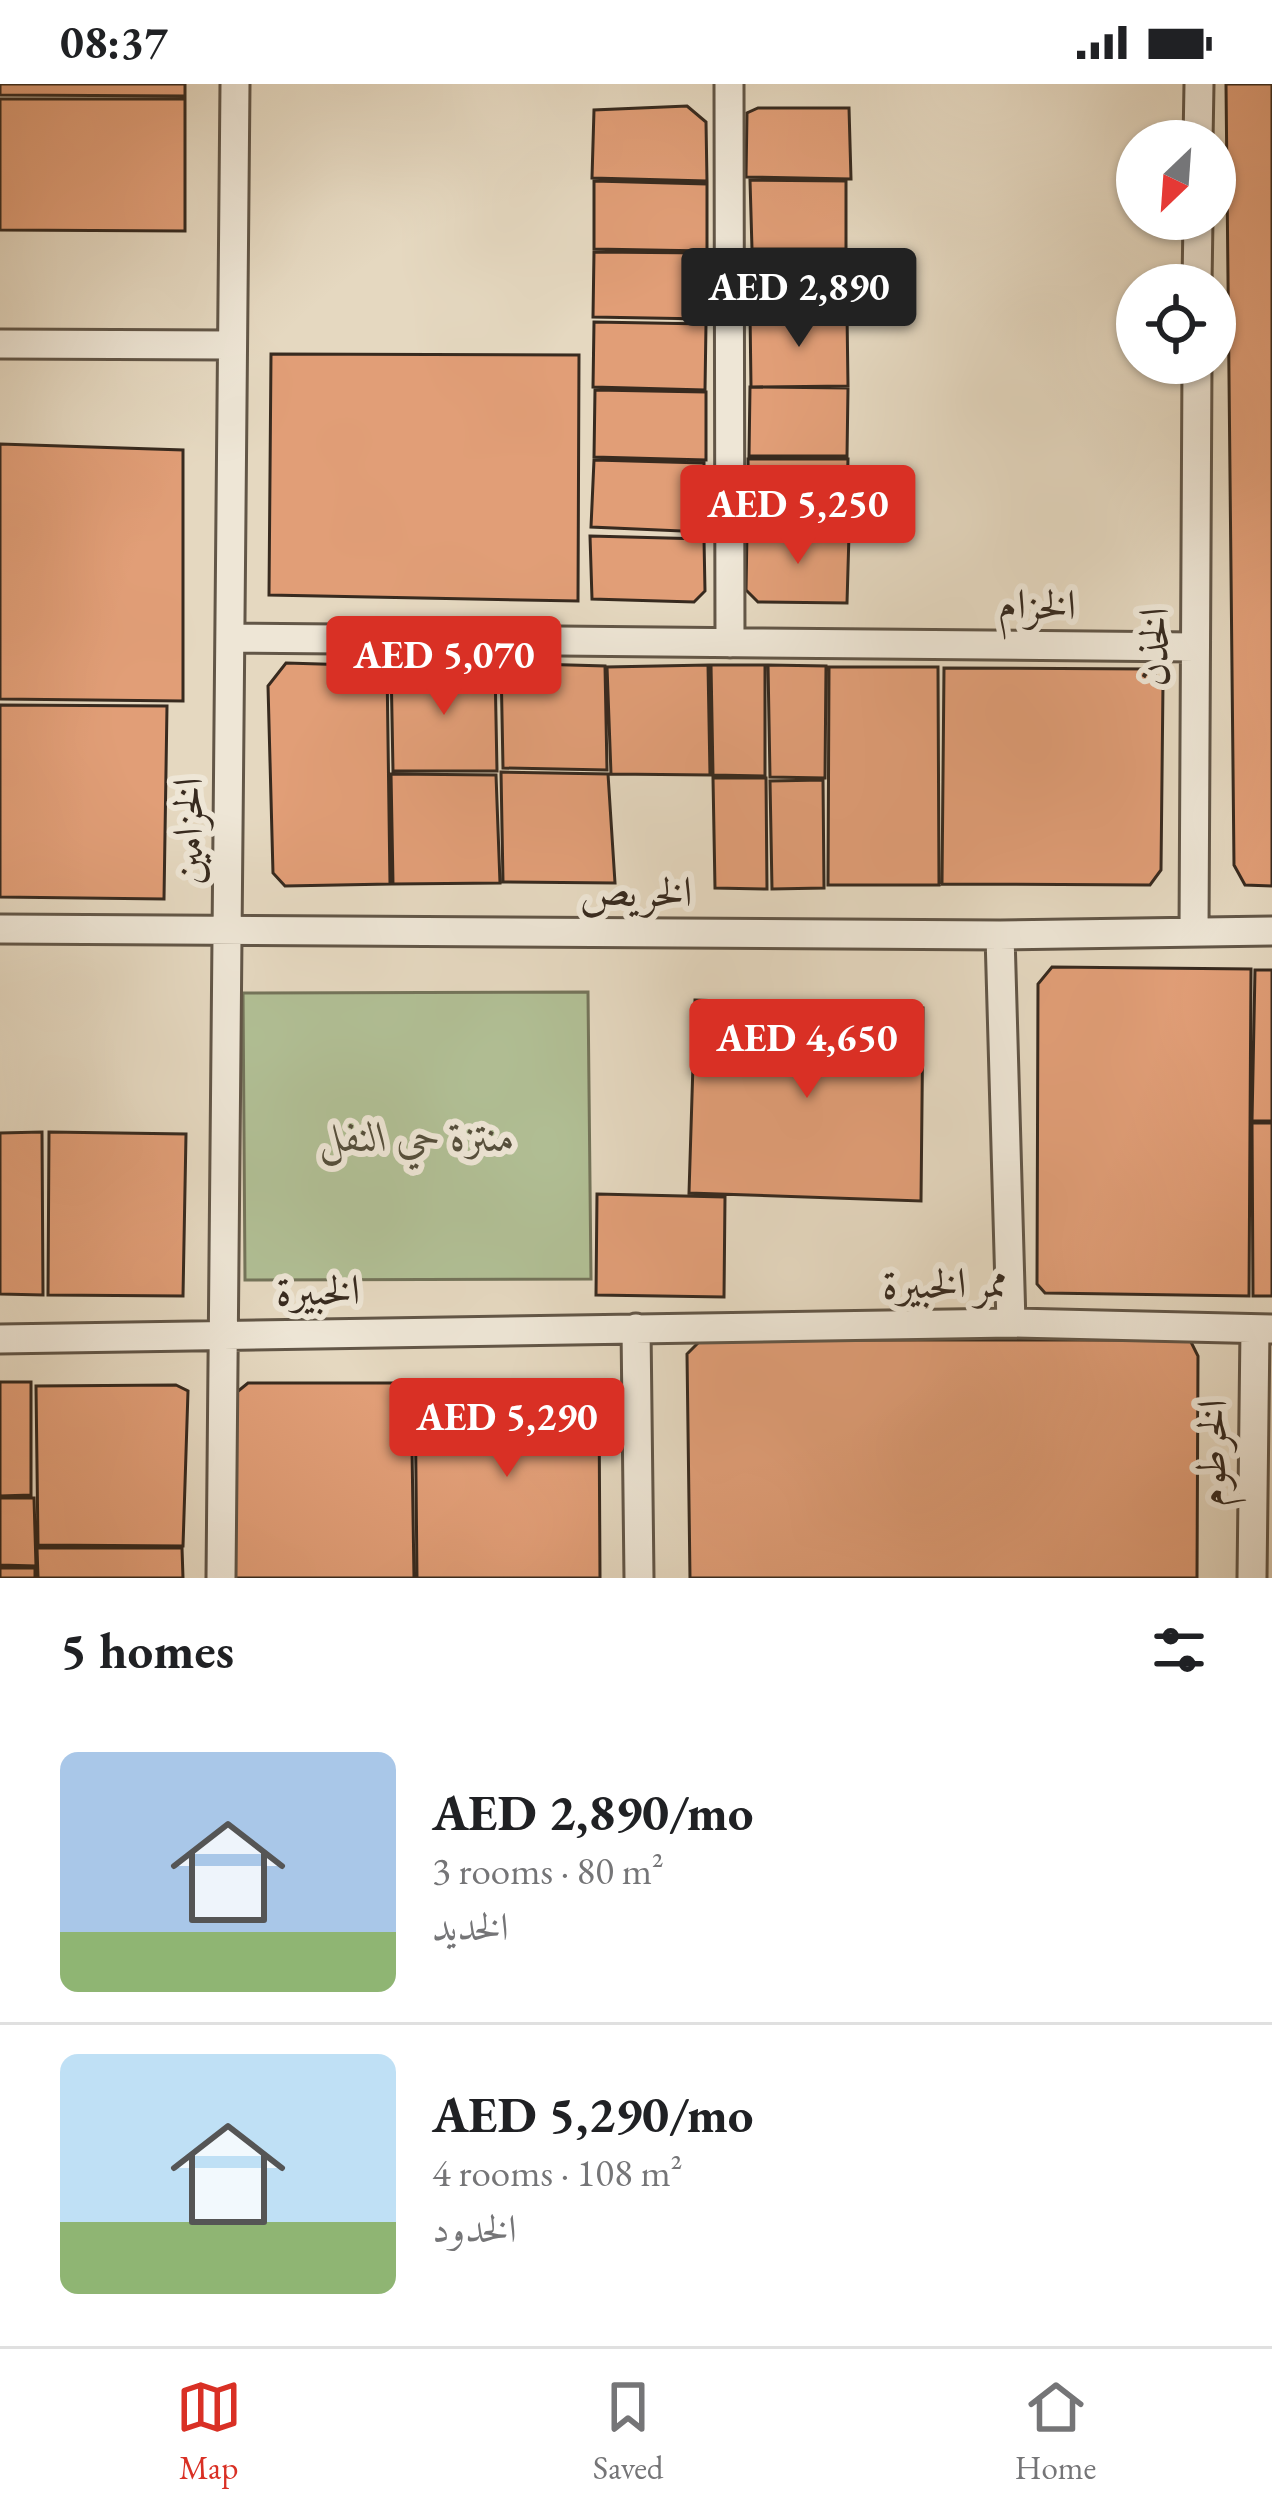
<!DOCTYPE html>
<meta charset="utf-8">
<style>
body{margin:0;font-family:"EB Garamond",Amiri,serif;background:#f6f6f6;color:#202124;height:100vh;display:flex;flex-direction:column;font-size:45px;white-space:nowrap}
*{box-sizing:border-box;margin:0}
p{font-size:39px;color:#757577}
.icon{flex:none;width:66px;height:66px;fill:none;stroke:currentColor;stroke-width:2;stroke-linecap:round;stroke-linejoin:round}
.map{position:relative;height:1494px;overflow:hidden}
.details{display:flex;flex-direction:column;background:#fff;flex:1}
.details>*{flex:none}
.needle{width:78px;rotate:205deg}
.fabs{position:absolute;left:1116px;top:36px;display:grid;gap:24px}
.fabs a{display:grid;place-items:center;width:120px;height:120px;border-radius:50%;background:#fff;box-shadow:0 3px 9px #0004;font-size:60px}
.price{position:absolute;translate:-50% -102px;padding:0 27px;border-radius:12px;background:#d93025;color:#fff;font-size:39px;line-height:78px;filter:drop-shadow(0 3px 6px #0008)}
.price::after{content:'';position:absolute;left:50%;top:72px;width:36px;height:27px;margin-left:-18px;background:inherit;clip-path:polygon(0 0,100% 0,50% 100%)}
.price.current{background:#222;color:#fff}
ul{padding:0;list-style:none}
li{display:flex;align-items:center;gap:36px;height:300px;padding:0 60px}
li+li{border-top:3px solid #e0e0e0}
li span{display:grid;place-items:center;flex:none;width:336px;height:240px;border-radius:18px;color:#555}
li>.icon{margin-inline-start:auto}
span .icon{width:144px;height:144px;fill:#fffc;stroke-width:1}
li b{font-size:51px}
h2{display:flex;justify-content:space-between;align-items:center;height:144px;padding:0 60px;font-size:51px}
.status{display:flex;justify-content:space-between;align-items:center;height:84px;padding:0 60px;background:#fff;direction:ltr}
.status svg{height:33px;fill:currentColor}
.dock{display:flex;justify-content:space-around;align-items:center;height:168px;border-top:3px solid #e0e0e0;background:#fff;font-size:33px;color:#757577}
.dock a{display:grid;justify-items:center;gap:6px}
.dock .current{color:#d93025}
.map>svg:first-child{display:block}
</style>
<div class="status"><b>08:37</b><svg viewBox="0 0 49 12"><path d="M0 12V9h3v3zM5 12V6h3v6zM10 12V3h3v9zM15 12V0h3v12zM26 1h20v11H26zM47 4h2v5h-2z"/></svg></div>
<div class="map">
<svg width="1272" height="1494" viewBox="0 0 1272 1494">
<rect width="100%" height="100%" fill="#e5d8c0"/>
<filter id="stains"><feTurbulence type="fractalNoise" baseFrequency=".00167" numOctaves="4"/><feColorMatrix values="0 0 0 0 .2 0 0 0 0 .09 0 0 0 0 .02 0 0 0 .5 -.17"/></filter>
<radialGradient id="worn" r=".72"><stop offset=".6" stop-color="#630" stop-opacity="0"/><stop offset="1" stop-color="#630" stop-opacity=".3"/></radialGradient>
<path fill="#b1bf95" stroke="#74745a" stroke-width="3" d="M588,908L591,1195L245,1196L243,909Z"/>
<path fill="#e19e77" stroke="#372a1f" stroke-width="3" d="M0,0H185V12L0,11Z
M1226,0H1272V802L1245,801L1234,781Z
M0,15H185V147L0,146Z
M687,22L706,38L707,97L592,94L594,26Z
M758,24H849L851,95L746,93L747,29Z
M750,96L846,97V165H752Z
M594,97L707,100V167L594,165Z
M751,167H847L846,226L750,227Z
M594,168L707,169L705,235L593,233Z
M750,229H847L848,302L751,303Z
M594,238L706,240L705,306L593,303Z
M271,270L579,271L578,517L269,511Z
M750,303L848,304L847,372H749Z
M595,306L706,308V376L594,373Z
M0,360L183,366V617L0,615Z
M748,375H848L846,447L749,446Z
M594,376L704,379V448L591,443Z
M747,448L849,450L847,519L758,518L746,506Z
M590,452L704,455L705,507L694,518L592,515Z
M286,579L387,582L390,800L285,802L273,789L268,602Z
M391,579L495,583L497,687H393Z
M501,579L605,582L607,686L503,684Z
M708,581L710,691L611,690L607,583Z
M711,581H765V692L713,691Z
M768,581L826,582L825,694L770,693Z
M829,583H938L939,801H828Z
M944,584L1149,585L1163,599L1161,786L1150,801L942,800Z
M0,621L167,622L164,815L0,813Z
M501,688L608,690L615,799L503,798Z
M391,690L496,691L500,799L393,800Z
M713,694H766L767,805L715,804Z
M823,696L824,804L772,805L770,697Z
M1052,883L1251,885L1249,1212L1045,1209L1037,1200L1038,900Z
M1255,886H1272V1037H1252Z
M695,916L923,924L921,1117L689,1109Z
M1252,1039H1272V1212H1253Z
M42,1048L43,1211L0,1210V1049Z
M49,1048L186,1050L183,1212L48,1211Z
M597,1110L725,1113L724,1213L596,1211Z
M701,1256H1190L1198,1272L1197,1494H690L687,1270Z
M415,1296L582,1297L599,1312L600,1494H417Z
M0,1298H31V1411L0,1412Z
M248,1299H411L414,1494H235L232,1312Z
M176,1301L188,1307L183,1462L38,1461L36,1302Z
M0,1414H34L36,1482L0,1481Z
M37,1464H182L183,1494H38Z
M0,1484H35V1494H0Z"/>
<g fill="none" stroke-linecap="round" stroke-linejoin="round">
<g stroke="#625647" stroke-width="33">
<path id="street" d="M729,0L730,559
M1198,57L1199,0
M1197,201L1198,135
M0,260L229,261
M230,554L1195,563
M0,845L1000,851L1272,847
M1194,847L1197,279
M1000,851L1011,1239
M636,1244L639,1494
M0,1255L1011,1239L1272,1245
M221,1494L235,0
M1252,1494L1255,1245"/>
</g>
<use href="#street" stroke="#eee6d6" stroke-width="27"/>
</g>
<g text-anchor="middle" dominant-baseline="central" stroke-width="12" stroke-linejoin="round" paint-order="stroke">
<g font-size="42" fill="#372a1f" stroke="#eee6d6">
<text transform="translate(1037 520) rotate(1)">الخزام</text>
<text transform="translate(1153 563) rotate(-90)">الخذن</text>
<text transform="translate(187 747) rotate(-90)">الخزامين</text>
<text x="636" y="807">الخريص</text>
<text transform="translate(945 1199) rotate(-1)">ممر الخبيرة</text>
<text transform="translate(318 1206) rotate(-1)">الخبيرة</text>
<text transform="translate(1211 1369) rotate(-89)">الخرطوم</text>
</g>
<g font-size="42" font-style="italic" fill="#564f3c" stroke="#eee6d6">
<text x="417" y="1052">منتزة حي النفل</text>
</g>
</g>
<rect width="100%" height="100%" filter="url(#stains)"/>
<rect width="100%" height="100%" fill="url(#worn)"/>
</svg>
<div class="fabs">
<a><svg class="needle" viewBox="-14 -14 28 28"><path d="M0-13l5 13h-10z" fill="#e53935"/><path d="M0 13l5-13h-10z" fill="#757577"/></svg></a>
<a><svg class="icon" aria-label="locate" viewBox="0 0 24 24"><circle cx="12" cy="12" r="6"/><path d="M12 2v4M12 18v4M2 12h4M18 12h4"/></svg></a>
</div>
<b class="price current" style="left:799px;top:266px">AED 2,890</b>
<b class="price" style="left:798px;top:483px">AED 5,250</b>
<b class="price" style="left:444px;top:634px">AED 5,070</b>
<b class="price" style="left:807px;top:1017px">AED 4,650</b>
<b class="price" style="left:507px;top:1396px">AED 5,290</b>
</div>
<section class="details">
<h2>5 homes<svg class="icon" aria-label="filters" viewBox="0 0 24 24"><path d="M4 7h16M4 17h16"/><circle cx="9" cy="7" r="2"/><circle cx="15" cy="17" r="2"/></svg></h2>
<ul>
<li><span style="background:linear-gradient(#a9c7e8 75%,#8fb573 0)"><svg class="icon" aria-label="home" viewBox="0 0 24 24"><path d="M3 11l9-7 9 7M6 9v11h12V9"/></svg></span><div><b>AED 2,890/mo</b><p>3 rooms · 80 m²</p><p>الخديد</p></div></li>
<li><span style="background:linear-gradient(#bfe0f5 70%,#8fb573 0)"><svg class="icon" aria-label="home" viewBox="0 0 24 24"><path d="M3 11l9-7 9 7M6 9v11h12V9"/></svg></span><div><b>AED 5,290/mo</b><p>4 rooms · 108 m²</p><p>الخدود</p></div></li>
</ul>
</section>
<nav class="dock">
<a class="current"><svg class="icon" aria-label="map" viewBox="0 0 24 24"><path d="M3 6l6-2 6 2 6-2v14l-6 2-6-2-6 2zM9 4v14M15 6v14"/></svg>Map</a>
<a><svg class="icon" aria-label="saved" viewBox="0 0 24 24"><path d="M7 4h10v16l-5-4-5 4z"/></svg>Saved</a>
<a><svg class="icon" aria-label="home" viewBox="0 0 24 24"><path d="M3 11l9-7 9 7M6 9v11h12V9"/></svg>Home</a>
</nav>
